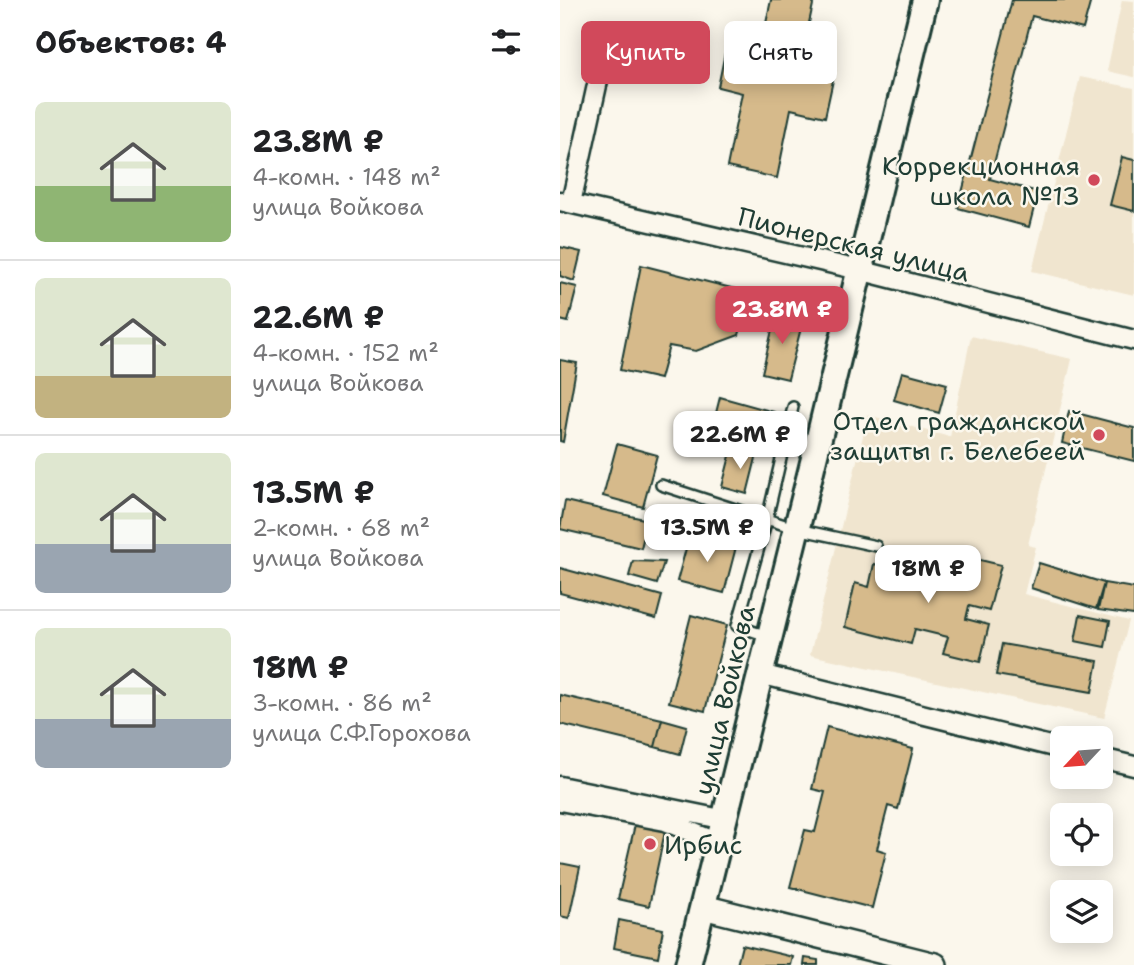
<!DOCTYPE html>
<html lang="ru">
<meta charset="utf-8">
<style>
body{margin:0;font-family:"Shantell Sans",sans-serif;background:#f2f2f2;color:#202124;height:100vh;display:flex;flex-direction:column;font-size:26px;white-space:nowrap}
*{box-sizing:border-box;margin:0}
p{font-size:23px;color:#757577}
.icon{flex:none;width:38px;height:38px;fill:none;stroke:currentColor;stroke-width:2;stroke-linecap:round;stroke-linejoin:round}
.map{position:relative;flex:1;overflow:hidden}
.drawer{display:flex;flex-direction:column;background:#fff;width:560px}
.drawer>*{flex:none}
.hud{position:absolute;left:21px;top:21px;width:448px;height:63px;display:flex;gap:14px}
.needle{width:46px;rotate:244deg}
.tools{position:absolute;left:490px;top:726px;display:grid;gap:14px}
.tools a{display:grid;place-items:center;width:63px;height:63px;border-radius:10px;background:#fff;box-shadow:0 4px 18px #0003;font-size:35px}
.price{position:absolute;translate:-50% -60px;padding:0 16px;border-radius:14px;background:#fff;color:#222;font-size:23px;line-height:46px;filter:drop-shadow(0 2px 4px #0008)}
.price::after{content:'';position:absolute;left:50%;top:42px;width:21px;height:16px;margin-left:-10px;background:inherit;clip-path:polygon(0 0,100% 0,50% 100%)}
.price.on{background:#d1495b;color:#fff}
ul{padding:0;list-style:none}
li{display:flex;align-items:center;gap:21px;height:175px;padding:0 35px}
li+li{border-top:2px solid #e0e0e0}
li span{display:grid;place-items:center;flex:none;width:196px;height:140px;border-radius:10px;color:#555}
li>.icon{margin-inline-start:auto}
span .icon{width:84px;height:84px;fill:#fffc;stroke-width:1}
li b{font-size:30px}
h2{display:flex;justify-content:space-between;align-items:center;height:84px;padding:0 35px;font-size:30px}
.chip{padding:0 24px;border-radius:10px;background:#fff;box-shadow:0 4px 18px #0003;font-size:24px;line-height:63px}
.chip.on{background:#d1495b;color:#fff}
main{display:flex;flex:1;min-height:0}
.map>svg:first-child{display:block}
</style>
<main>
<section class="drawer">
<h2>Объектов: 4<svg class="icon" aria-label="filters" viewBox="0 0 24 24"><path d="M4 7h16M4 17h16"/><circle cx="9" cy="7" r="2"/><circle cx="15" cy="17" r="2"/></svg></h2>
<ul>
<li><span style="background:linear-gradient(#dfe7d0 60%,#8fb573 0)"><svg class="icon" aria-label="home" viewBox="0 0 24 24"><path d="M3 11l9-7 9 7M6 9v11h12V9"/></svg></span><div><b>23.8M ₽</b><p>4-комн. · 148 m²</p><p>улица Войкова</p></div></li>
<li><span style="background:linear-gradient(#dfe7d0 70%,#c2b280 0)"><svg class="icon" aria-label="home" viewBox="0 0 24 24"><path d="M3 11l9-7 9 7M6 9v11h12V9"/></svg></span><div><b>22.6M ₽</b><p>4-комн. · 152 m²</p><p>улица Войкова</p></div></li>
<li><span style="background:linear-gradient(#dfe7d0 65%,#9aa5b1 0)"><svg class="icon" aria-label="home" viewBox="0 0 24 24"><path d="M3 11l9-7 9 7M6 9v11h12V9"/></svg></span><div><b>13.5M ₽</b><p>2-комн. · 68 m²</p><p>улица Войкова</p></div></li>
<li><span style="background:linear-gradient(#dfe7d0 65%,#9aa5b1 0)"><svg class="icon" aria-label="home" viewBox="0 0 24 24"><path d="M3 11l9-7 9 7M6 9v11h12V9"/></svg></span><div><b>18M ₽</b><p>3-комн. · 86 m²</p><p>улица С.Ф.Горохова</p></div></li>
</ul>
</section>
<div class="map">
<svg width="574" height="965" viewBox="0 0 574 965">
<rect width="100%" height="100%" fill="#fbf7ec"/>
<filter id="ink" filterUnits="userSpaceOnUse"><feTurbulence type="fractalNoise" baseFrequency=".0143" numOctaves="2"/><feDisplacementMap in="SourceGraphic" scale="14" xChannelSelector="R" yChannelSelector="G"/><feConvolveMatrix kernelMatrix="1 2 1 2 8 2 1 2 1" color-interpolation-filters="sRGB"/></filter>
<g filter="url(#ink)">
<path fill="#f0e5cf" d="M562,0L574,1V77L547,71Z
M520,77L574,88V295L472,271Z
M411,336L512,359L468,545L476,547L464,594L569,621L544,718L250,655L308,415L390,437Z"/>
<path fill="#d6ba8b" stroke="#1f3d34" stroke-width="2" d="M211,0H254L240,64L275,71L265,117L231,109L217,178L167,167L182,93L158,87L166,48L199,56Z
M452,0H531L523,29L472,16L430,179L478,192L469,227L398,208Z
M562,157L574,160V211L550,205Z
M0,247L21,252L14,281L0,276Z
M81,265L191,293L179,335L136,351L109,346L100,379L60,370Z
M0,283L17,287L8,322L0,320Z
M216,313L243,320L228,379L202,373Z
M0,360L17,363L3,442L0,441Z
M342,372L387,384L379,413L334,400Z
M160,397L214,412L209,432L155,417Z
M509,411L574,428V461L502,443Z
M57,444L97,455L83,507L43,496Z
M172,448L197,454L187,494L162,487Z
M5,501L88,520L81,548L0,529Z
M130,534L176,547L164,593L117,581Z
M391,553L441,565L429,611L409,606L406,619L429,625L420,662L383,653L388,637L355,629L351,644L285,627L295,583L309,587L314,564L384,581Z
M73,561L104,562L97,584L69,576Z
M479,563L544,583L536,609L471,588Z
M0,568L102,596L96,619L0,593Z
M544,583L574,588V615L538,610Z
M131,615L167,625L145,711L109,702Z
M520,615L550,621L545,647L515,641Z
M442,644L538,661L532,692L436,675Z
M0,695L102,719L95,747L0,724Z
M102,719L127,726L120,754L95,747Z
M267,727L353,749L338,809L328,806L317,849L326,852L312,908L230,887L245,830L255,832L265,792L252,789Z
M76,820L106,827L89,906L58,899Z
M0,863L20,867L9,918L0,916Z
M59,920L103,929L98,957L54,948Z
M182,945L233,957L231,965H177Z
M245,958L258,960V965H244Z"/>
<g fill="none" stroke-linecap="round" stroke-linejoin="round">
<g stroke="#1f3d34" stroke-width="14">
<path id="service" d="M101,485L237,529L316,546
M207,636L177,626L207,519L233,407"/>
</g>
<g stroke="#1f3d34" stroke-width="23">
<path id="minor" d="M0,201L299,270L574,340
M11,203L41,67
M200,674L502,749
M541,758L574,766
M0,786L166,820
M0,801L105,821L159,843"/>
</g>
<g stroke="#1f3d34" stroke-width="28">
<path id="tertiary" d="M143,907L375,965"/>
</g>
<g stroke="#1f3d34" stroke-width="30">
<path id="secondary" d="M128,965C209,644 288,322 365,0"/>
</g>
<use href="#service" stroke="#fbf7ec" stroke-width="9"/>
<use href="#minor" stroke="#fbf7ec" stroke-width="18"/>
<use href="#tertiary" stroke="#fbf7ec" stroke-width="23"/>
<use href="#secondary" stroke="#fbf7ec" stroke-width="24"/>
</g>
</g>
<g fill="#d1495b" stroke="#fbf7ec" stroke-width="2.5">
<circle cx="534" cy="180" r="7"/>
<circle cx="539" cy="435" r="7"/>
<circle cx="90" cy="844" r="7"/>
</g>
<g text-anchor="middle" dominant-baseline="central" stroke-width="5" stroke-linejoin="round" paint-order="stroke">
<g font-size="26" fill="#1f3d34" stroke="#fbf7ec" text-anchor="end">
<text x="520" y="165">Коррекционная<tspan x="520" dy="30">школа №13</tspan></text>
<text x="525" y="420">Отдел гражданской<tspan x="525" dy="30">защиты г. Белебеей</tspan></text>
<text x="104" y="844" text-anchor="start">Ирбис</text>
</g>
<g font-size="26" fill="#1f3d34" stroke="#fbf7ec">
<text transform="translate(294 244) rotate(14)">Пионерская улица</text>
<text transform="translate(164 700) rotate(-77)">улица Войкова</text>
</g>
</g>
</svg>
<div class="tools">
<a><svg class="needle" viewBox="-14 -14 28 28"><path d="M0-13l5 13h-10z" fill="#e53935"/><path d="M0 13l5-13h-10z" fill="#757577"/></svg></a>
<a><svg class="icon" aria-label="locate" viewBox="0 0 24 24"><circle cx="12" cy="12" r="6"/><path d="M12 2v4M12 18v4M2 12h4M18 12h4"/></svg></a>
<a><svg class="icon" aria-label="layers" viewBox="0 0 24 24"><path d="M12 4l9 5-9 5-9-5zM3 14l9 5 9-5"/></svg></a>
</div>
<b class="price on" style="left:222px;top:346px">23.8M ₽</b>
<b class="price" style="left:180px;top:471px">22.6M ₽</b>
<b class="price" style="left:147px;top:564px">13.5M ₽</b>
<b class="price" style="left:368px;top:605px">18M ₽</b>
<div class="hud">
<a class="chip on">Купить</a>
<a class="chip">Снять</a>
</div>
</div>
</main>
